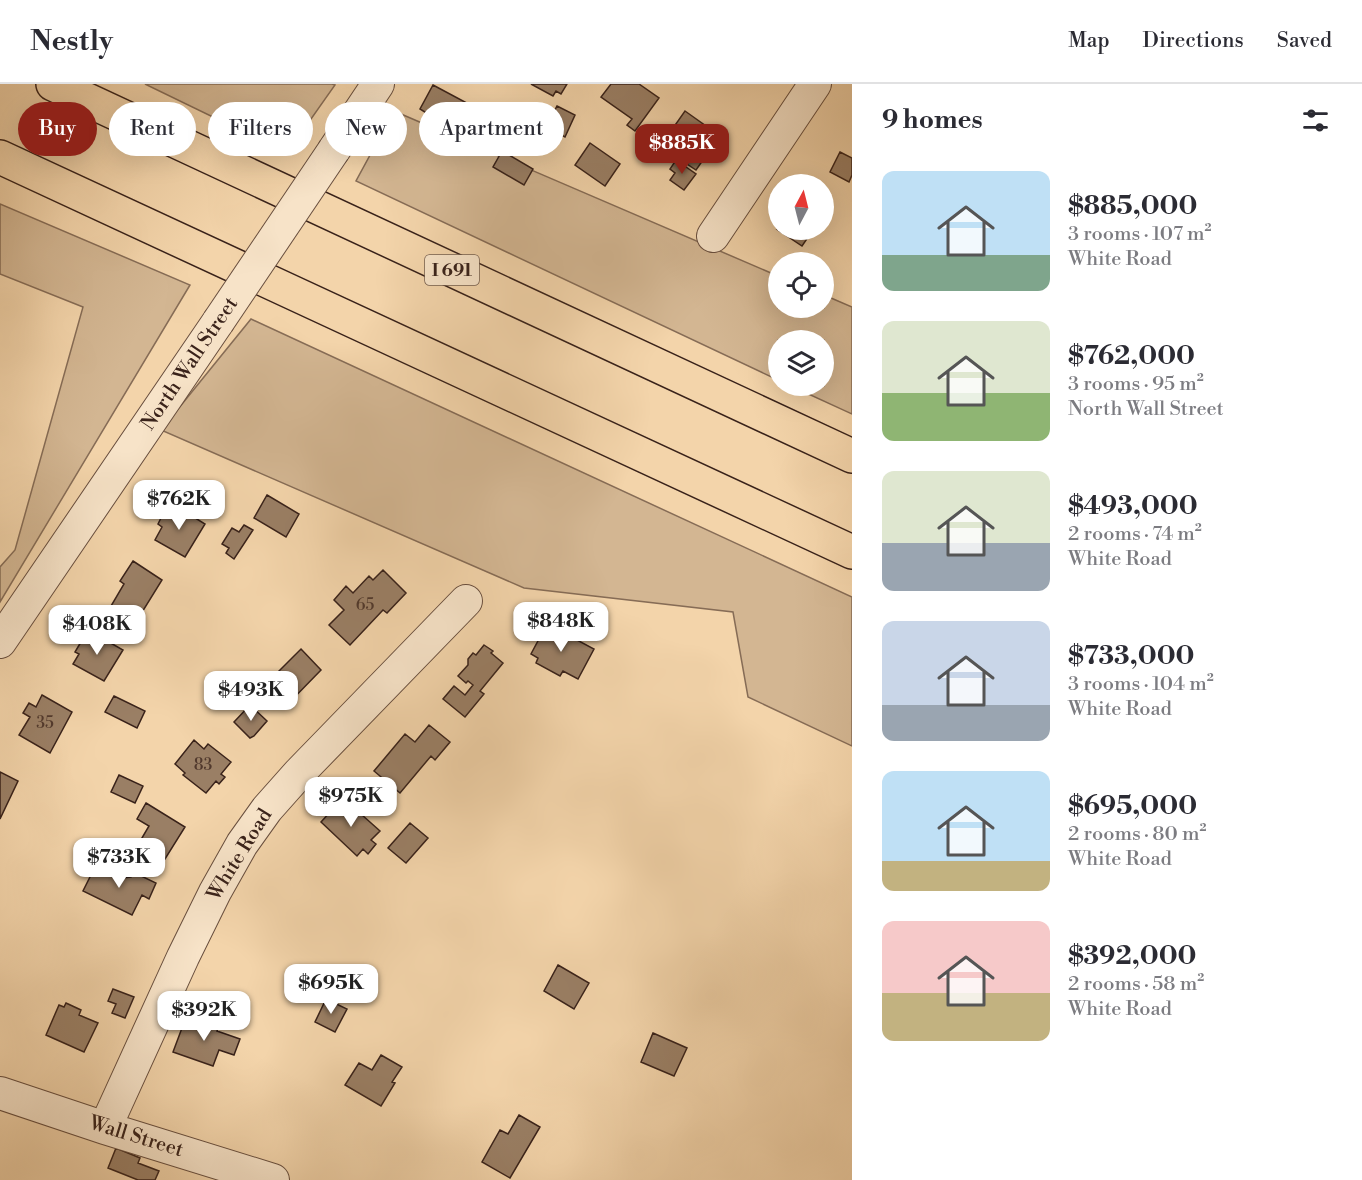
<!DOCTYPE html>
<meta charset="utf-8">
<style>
body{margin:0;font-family:"Libre Bodoni",serif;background:#f7f7f7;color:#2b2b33;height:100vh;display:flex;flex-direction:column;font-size:22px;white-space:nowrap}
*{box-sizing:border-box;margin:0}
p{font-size:20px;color:#7c7c81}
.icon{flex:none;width:33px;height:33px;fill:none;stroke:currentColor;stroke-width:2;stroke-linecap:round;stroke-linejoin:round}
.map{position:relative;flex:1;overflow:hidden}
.drawer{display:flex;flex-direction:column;background:#fff;width:510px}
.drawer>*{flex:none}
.hud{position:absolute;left:18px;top:18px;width:570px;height:54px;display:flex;gap:12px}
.needle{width:39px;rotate:7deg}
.fabs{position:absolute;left:768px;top:90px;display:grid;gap:12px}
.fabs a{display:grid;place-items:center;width:66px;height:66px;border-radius:50%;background:#fff;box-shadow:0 6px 24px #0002;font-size:30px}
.price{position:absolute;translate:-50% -51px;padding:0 14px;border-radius:12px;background:#fff;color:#222;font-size:20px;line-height:39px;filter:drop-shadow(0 2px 3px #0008)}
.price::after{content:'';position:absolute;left:50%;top:36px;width:18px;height:14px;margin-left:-9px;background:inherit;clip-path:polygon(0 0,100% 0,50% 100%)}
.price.active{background:#8f2418;color:#fff}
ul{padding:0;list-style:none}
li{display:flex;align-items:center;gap:18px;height:150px;padding:0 30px}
li span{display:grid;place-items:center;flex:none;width:168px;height:120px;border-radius:12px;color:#555}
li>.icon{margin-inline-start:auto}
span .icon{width:72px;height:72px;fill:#fffc;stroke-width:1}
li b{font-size:26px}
h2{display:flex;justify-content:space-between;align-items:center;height:72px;padding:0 30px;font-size:26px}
.tag{padding:0 21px;border-radius:27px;background:#fff;box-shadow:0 6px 24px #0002;font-size:21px;line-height:54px}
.tag.active{background:#8f2418;color:#fff}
header{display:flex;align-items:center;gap:36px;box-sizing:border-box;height:84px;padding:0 30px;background:#fff;border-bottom:2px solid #e1e1e2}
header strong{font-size:28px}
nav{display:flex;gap:33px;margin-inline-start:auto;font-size:21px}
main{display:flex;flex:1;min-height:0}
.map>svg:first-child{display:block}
</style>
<header>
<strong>Nestly</strong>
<nav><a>Map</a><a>Directions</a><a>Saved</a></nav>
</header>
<main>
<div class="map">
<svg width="852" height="1096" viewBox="0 0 852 1096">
<rect width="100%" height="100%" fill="#f3d4aa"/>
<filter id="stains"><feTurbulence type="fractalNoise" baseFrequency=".00333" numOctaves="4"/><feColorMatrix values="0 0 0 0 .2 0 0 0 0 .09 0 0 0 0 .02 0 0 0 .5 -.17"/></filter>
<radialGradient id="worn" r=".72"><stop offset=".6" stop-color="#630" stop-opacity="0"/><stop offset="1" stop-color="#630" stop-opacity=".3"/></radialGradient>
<path fill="#d3b692" stroke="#866c56" stroke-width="1.5" d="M145,0H332L335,1L287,69Z
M394,27L778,192V224H824V211L852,223V330L791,302H824V256H778V296L356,97Z
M0,120L190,201L0,518V483L15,466L83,223L0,190Z
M251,235L852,513V662L748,613L733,528L524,504L161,346Z"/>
<path fill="#9a7f65" stroke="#39221a" stroke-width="1.5" d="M531,0H567L561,10L556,7L553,12Z
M611,0H639L659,14L635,47L627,41L632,35L601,13Z
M433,1L480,26L476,35L482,38L476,48L471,45L465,54L426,33L428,30L420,25Z
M557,22L575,31L565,53L546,43Z
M685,27L720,52L696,86L687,80L692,73L666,54Z
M590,59L620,80L605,102L575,81Z
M502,67L533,85L524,101L493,83Z
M840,68L852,74V91L849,98L830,88Z
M676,76L696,90L684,106L670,96L675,89L670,85Z
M778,146H813L802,162Z
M267,411L299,430L286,453L254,434Z
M176,422L205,440L185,473L155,456L162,443L158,440L163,430L169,433Z
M244,441L253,446L234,475L226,469L229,464L222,460L232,444L239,448Z
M133,477L162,496L136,538L111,522L124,500L120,497Z
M383,486L406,509L387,529L383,526L350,561L329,541L344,526L334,516L346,502L353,509L369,492L373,496Z
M547,540L594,565L578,595L563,587L560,592L536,579L538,574L531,570Z
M88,546L123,566L104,597L73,580L79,570L75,568Z
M484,561L493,567L491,569L503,579L480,607L484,610L465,633L443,615L454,602L465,611L473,601L468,597L466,599L458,592L468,581V575L473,569L476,571Z
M301,565L321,586L284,624L263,603Z
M42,611L72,628L50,669L19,651L30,633L23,629L29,619L36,623Z
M114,612L145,627L137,644L105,628Z
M250,621L267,637L254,652L250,654L234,638Z
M429,641L450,658L435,676L431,672L400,709L374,687L405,650L415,658Z
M194,656L204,665L208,660L231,678L221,690L225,693L219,700L216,697L206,709L183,691L185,689L175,680Z
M0,688L18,697L0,735Z
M119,691L143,702L135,719L111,708Z
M343,714L380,747L371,756L376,760L368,770L363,765L357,772L321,738Z
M146,719L185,743L165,775L139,759L149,742L137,735Z
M410,739L428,754L406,779L388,764Z
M96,781L122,794L131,793L133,788L156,799L149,815L142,811L132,831L83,807Z
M558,881L589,899L574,925L544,907Z
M113,905L134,913L125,934L112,929L116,920L108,917Z
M326,915L347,925L335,948L315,938Z
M66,919L81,926L79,931L98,939L84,968L46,951L59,921L64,923Z
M185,936L206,943L209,936L220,940L217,947L240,955L234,971L219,966L213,982L173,968Z
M653,949L687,964L674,992L641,978Z
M381,971L402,983L392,998L395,999L381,1022L345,1001L359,979L372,986Z
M519,1031L540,1043L510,1094L482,1078L500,1046L508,1050Z
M116,1064L140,1074L138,1079L159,1087L155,1096H138L108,1084Z"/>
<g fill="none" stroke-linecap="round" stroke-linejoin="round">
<g stroke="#684e3e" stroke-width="34">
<path id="minor" d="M334,66L378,0
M713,152L815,0
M0,558L218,238
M0,1009L105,1044L273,1096
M105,1044L183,873L215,808L242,760L267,725L299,689L466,517"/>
</g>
<g stroke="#39221a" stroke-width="36">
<path id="highway" d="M53,0L852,372
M0,73L852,468"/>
</g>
<use href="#minor" stroke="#f7e3c8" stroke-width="32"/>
<use href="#highway" stroke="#f3d4aa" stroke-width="33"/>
<g stroke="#684e3e" stroke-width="34" stroke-linecap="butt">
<path id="minor-bridge" d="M218,238L334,66"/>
</g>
<use href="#minor-bridge" stroke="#f7e3c8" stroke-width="32"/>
</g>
<g text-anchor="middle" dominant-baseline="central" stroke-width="5" stroke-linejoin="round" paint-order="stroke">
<g font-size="16" fill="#51392d">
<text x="365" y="521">65</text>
<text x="45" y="639">35</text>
<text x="203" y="681">83</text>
</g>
<rect fill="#f7e3c8" stroke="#725c4e" stroke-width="1.5" x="425" y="171" width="54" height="30" rx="4.5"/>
<g font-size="18" font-weight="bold" fill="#39221a">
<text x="452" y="186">I 691</text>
</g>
<g font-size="20" fill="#39221a" stroke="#f7e3c8">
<text transform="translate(190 280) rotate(-56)">North Wall Street</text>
<text transform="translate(240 771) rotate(-58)">White Road</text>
<text transform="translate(136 1053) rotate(17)">Wall Street</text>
</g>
</g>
<rect width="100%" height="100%" filter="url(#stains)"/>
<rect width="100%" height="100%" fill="url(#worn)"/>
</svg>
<div class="fabs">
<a><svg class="needle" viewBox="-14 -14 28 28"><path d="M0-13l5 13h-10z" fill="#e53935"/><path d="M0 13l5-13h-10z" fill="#7c7c81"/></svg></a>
<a><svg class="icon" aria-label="locate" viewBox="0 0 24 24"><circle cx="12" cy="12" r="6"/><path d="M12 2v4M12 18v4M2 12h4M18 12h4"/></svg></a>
<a><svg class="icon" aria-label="layers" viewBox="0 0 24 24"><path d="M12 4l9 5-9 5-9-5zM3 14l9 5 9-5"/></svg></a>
</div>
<b class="price active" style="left:682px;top:91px">$885K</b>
<b class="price" style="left:179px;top:447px">$762K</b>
<b class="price" style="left:561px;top:569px">$848K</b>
<b class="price" style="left:97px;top:572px">$408K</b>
<b class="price" style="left:251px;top:638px">$493K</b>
<b class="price" style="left:351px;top:744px">$975K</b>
<b class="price" style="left:119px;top:805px">$733K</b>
<b class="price" style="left:331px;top:931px">$695K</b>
<b class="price" style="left:204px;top:958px">$392K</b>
<div class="hud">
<a class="tag active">Buy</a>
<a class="tag">Rent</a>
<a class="tag">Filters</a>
<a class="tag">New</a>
<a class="tag">Apartment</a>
</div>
</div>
<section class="drawer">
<h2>9 homes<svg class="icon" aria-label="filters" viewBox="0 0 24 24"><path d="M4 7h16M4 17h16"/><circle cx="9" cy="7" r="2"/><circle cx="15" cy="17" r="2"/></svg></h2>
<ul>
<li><span style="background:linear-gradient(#bfe0f5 70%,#7fa58c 0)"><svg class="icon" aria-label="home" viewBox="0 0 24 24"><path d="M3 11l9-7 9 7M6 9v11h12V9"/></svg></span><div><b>$885,000</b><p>3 rooms · 107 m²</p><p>White Road</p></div></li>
<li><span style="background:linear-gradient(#dfe7d0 60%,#8fb573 0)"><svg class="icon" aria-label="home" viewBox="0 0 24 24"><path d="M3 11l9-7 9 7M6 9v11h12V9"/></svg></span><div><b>$762,000</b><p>3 rooms · 95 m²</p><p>North Wall Street</p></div></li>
<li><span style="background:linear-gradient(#dfe7d0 60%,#9aa5b1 0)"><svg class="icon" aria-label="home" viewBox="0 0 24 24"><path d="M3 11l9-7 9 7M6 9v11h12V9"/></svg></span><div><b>$493,000</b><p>2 rooms · 74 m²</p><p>White Road</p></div></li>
<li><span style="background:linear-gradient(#c9d6e8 70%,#9aa5b1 0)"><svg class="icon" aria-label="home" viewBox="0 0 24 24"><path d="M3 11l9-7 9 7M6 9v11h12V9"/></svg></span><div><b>$733,000</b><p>3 rooms · 104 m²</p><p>White Road</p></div></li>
<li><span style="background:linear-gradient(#bfe0f5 75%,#c2b280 0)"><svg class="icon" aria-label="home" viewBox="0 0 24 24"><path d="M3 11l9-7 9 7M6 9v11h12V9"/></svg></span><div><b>$695,000</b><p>2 rooms · 80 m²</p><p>White Road</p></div></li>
<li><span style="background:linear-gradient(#f6c9c9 60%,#c2b280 0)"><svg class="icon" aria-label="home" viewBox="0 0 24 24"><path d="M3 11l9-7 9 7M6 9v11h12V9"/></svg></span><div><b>$392,000</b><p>2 rooms · 58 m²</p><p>White Road</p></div></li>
</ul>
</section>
</main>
